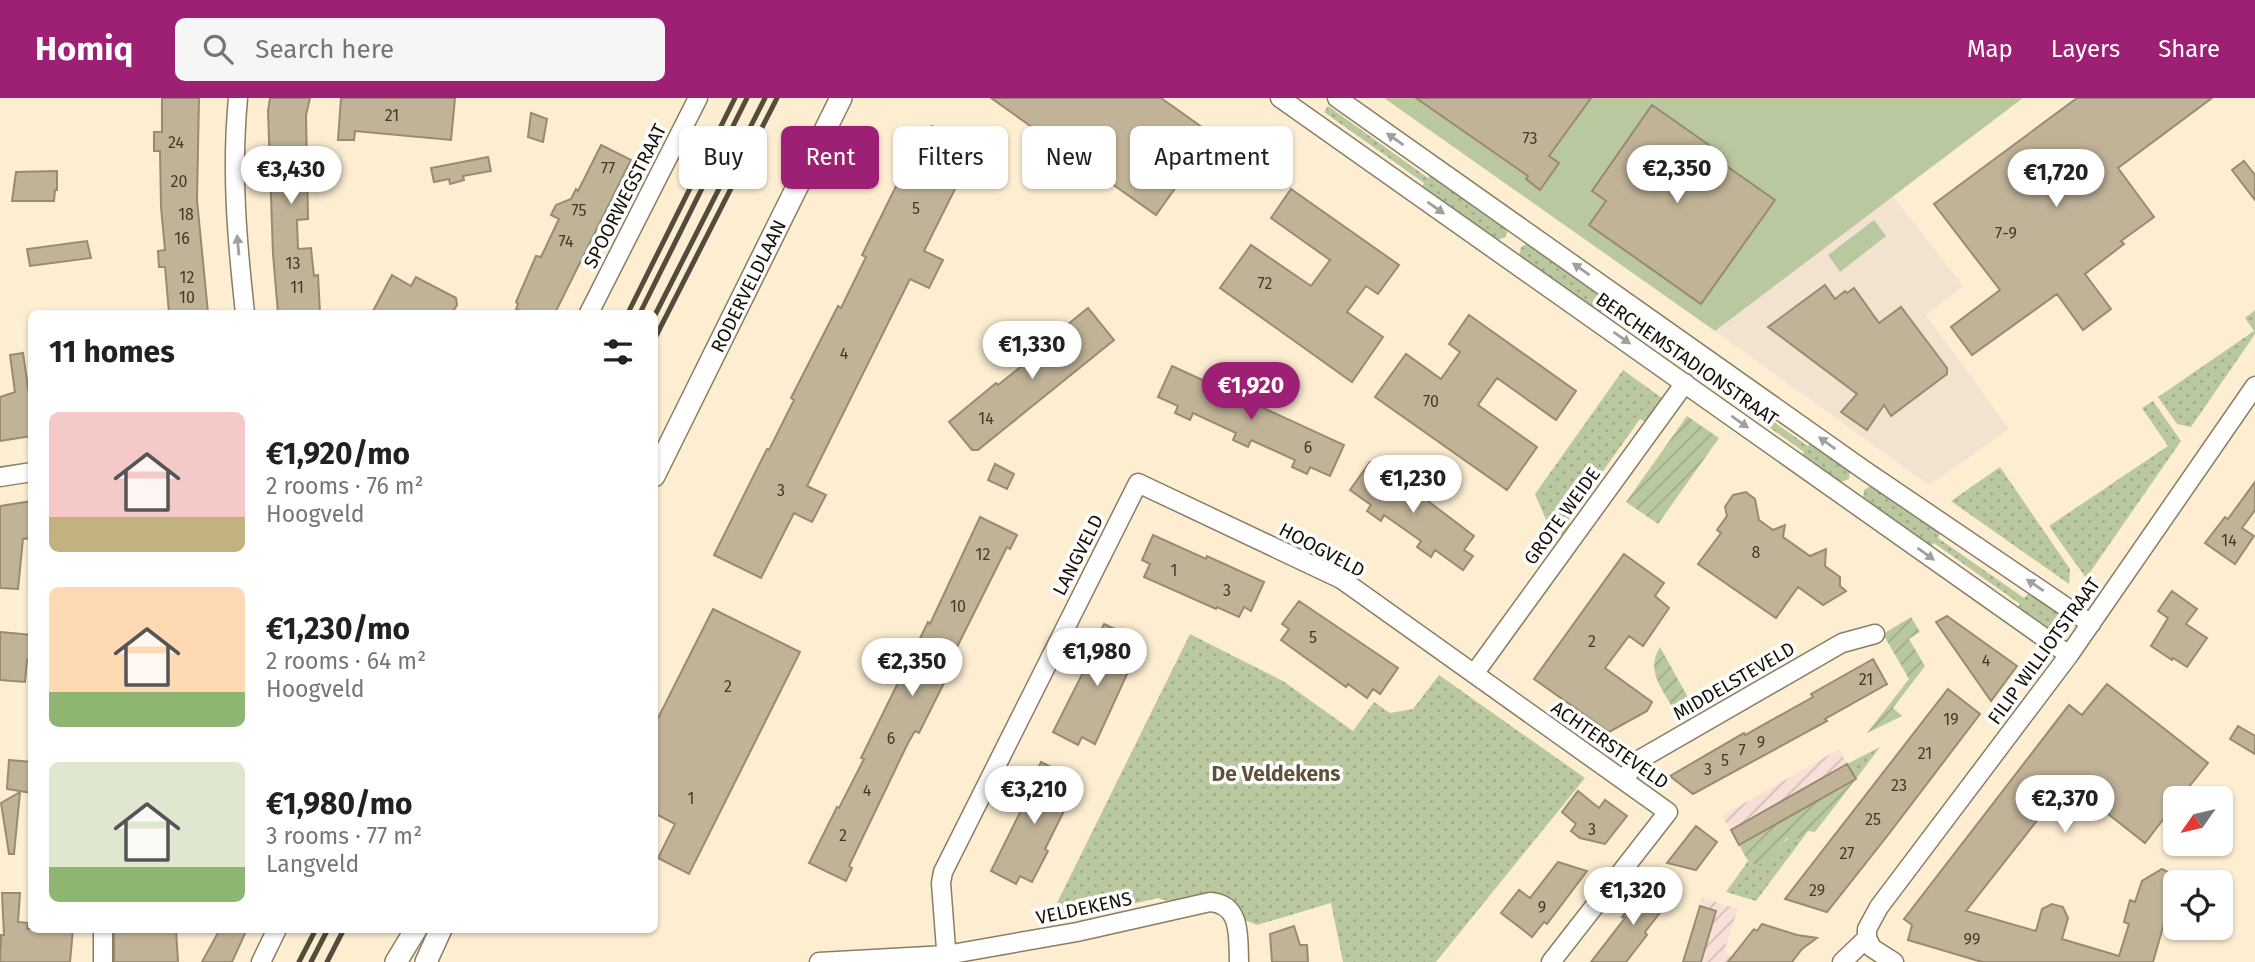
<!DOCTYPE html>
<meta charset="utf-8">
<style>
body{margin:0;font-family:"Fira Sans",sans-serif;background:#f6f6f6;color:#202124;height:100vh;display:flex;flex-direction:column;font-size:26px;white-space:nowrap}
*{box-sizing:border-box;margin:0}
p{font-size:23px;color:#757577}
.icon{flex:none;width:38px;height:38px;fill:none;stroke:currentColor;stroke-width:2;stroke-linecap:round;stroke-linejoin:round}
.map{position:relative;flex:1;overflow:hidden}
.drawer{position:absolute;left:28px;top:212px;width:630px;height:623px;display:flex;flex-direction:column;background:#fff;border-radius:10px;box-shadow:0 2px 5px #0004}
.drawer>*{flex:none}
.top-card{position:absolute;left:679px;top:28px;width:665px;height:63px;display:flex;gap:14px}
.needle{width:46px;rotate:236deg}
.tools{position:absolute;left:2163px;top:688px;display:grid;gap:14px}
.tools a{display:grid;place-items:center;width:70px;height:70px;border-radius:10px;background:#fff;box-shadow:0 2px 5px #0004;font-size:35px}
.price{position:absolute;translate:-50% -60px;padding:0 16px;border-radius:24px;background:#fff;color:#222;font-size:23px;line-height:46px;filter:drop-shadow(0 2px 4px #0008)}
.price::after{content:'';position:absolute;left:50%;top:42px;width:21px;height:16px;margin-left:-10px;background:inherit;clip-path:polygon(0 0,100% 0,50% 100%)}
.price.active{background:#9e2075;color:#fff}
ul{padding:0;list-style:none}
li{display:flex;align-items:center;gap:21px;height:175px;padding:0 21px}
li span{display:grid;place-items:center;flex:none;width:196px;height:140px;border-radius:10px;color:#555}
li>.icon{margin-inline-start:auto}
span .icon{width:84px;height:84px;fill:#fffc;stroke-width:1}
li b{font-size:30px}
h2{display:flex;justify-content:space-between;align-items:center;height:84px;padding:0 21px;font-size:30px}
.tag{padding:0 24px;border-radius:10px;background:#fff;box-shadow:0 2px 5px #0004;font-size:24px;line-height:63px}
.tag.active{background:#9e2075;color:#fff}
header{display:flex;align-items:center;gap:42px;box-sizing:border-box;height:98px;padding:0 35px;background:#9e2075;color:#fff}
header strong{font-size:33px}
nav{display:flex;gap:38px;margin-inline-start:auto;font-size:24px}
.search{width:490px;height:63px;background:#f6f6f6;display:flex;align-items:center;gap:18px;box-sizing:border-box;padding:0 24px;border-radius:10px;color:#757577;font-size:26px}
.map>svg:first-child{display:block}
</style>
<header>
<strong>Homiq</strong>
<div class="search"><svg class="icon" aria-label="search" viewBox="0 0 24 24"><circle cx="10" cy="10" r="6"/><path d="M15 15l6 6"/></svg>Search here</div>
<nav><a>Map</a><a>Layers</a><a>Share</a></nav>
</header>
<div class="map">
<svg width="2255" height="864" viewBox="0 0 2255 864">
<defs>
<pattern id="industrial-furrows" width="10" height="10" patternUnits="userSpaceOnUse" patternTransform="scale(1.75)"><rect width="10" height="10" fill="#f8dfd7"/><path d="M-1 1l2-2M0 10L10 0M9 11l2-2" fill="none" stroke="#d4beb7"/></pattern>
<pattern id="grass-dots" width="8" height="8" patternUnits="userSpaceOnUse" patternTransform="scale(1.75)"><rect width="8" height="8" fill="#bac8a0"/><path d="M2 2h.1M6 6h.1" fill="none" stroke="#9fab88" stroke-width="1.8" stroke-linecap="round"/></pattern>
<pattern id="garden-furrows" width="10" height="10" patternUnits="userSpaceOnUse" patternTransform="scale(1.75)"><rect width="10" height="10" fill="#bac8a0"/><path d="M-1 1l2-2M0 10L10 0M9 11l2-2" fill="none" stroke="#9fab88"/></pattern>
</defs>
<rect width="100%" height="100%" fill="#fdeed2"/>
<path fill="url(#industrial-furrows)" d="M1839,651L1856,681L1739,747L1722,718Z
M1702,800L1738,811L1724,853L1732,859L1728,864H1683Z"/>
<path fill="#f1e3d0" d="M1892,97L1963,188L1926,217L2009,331L1929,387L1715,233Z"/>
<path fill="url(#grass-dots)" d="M1328,8L1428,80L1433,74L1508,130L1506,139L1495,143L1420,92L1424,85L1324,14Z
M1530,144L1611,199L1607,206L1675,254L1671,259L1603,211L1598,218L1519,159L1521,149Z
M2255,212V236L2191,329L2177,326L2158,299L2254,233L2245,220Z
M1623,272L1662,300L1645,324L1640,321L1569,421L1570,429L1563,439L1549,429L1535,396Z
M1707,277L1808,348L1814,341L1850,373L1849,381L1838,385L1800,360L1804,354L1703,282Z
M2153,303L2181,343L2086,480L2049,428L2168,348L2142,310Z
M2000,369L2070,471L2069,486L1951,403Z
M1872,387L1942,432L1938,440L2024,500L2030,494L2062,516L2048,535L2016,513L2020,506L1934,445L1929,451L1863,403L1864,392Z
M1190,536L1283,583L1353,633L1374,604L1390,615L1413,611L1439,577L1585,680L1436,864H1343L1331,805L1257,827L1245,822C1228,769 1185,813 1158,800L1044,826L1045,810L1055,809Z
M1880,649L1856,681L1847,666Z
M1792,738L1803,740L1756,803L1726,794L1748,763L1754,767C1770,765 1778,746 1792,738Z"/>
<path fill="url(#garden-furrows)" d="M1687,318L1719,340L1658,426L1626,404Z
M1911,519L1920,534L1909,541L1925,568L1893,610L1902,618L1867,635L1909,581L1883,536Z
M1660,549L1690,603L1674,612C1662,590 1645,573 1660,549Z
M1856,681L1815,734L1808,733L1803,740H1787L1769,761L1763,765L1754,767L1748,763L1739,747Z"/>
<path fill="#bac8a0" d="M1384,0H2023L1715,233Z
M1874,122L1886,138L1840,174L1828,157Z"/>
<path fill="#c1b398" stroke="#998b71" stroke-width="2" d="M162,0H199L197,102L208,215H169L165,169H159L158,153L165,152L161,109L160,53H154V34H162Z
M270,0H310L306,17L308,121L297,122L298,151L311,150L314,178L318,177L320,215H278L273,156L268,13Z
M341,0H455L451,42L355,33L354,42H338Z
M991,0H1161L1213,37L1156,117Z
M1416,0H1591L1549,58L1559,65L1540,92L1526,81L1528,78Z
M2077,0H2212L2118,70L2154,119L2121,143L2124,146L2085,176L2111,211L2083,232L2057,196L1972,257L1951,229L2000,192L1934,106Z
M1652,7L1709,47L1705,53L1775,102L1701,206L1589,127L1606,103L1592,93Z
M531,15L547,21L543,44L528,39Z
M932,28L976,49L924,153L943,162L929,190L910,181L807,388L826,397L812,424L794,415L761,480L714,457L767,351L769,352L794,302L791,300L838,208L841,210L866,159L862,157L908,64L913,67Z
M601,47L631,62L555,215H525L516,211L518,206L516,204L536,158L541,159L559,121L551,117L556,107L571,101L576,91L578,93Z
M488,59L491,73L463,78L464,82L450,86L449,81L434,84L431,70Z
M2244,63L2255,77V102L2232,72Z
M57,73V92H55L54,103H12L16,74Z
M1291,91L1399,167L1378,196L1366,188L1347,214L1383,239L1352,284L1220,190L1251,147L1311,188L1330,162L1271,120Z
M87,143L91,160L30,168L27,151Z
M392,177L411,188L416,179L456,200L457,207L452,215H372Z
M1825,187L1835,201L1845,193L1847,195L1854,190L1879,225L1901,209L1947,270V276L1891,318L1884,307L1867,332L1841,314L1857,296L1768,229Z
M1088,210L1114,242L978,352H972L949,324L996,285L998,287L1042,252L1040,249Z
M1469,217L1576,293L1556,322L1497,280L1478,307L1537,349L1507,392L1375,299L1406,256L1441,281L1460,254L1449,246Z
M23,255L29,296L32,295V338L0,343V299L15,294L10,257Z
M1172,268L1344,347L1330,378L1310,369L1307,376L1292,369L1295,362L1251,342L1248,349L1233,342L1236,335L1193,315L1190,322L1175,315L1178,308L1158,299Z
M1370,364L1381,372L1383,370L1416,394L1474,438L1464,452L1473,458L1463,472L1435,452L1431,459L1417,449L1421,443L1384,417L1381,423L1367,413L1371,407L1350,392Z
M995,366L1014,376L1007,391L988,382Z
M2255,384V412L2242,430L2254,438L2235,466L2205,445L2225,419L2228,421Z
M1746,394L1755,401L1759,422L1773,432L1785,427L1783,439L1810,458L1826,451L1825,468L1840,479V488L1846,493L1823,507L1798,489L1776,520L1698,466L1721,435L1717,432L1727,418L1725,409L1733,397Z
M32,403V440L23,441L18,491L0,490V408Z
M980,419L1017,437L1010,451L1007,449L940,583L944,585L919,635L915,633L908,645L849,768L852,770L846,783L809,765L837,709L839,710L864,661L861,660L928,524L930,526Z
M1153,437L1206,461L1207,458L1264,484L1251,513L1244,509L1239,519L1217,509L1216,511L1144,479L1150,466L1142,462Z
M1624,456L1664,485L1655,498L1669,510L1643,548L1629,538L1605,570L1652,604L1647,613L1609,634L1534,581Z
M2172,493L2197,511L2186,526L2207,540L2187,569L2173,560L2172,562L2151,548L2168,520L2158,513Z
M1299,503L1398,570L1380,596L1373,591L1367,600L1348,586L1346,589L1281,542L1289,531L1282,526Z
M713,511L800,554L689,776L658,760L675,726L654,715V628Z
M1947,518L2017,568L1991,603L1936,524Z
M1104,526L1132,539L1128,547L1138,552L1095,646L1082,639L1078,647L1053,634L1100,541L1097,540Z
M0,534L32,537V563L27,562L25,584L0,582Z
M1873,561L1887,586L1825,621L1827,623L1693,696L1670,678L1744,635L1745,637L1813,599L1811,596Z
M2107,586L2208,665L2180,700H2175V706L2145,745L2089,701L2083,709L2068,698L2057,712L2050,706L1966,813L2036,833L2042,811L2052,806L2063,809L2068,820L2062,841L2119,858L2129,826L2124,824L2130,802L2135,804L2142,783L2162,771L2176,778L2167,808H2169L2153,864H1982L1908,842L1912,827L1904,821L2069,607L2082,617Z
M1948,591L1980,616L1888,737L1827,814L1785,801Z
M2238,628L2255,638V656L2230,641Z
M9,662L32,664V695L7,691Z
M1041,664L1069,678L1065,686L1075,691L1045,751L1048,753L1032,784L1020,778L1016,786L991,773L1037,680L1034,679Z
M1847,666L1856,681L1739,747L1731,732Z
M1578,693L1599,710L1605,702L1627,718L1605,746L1580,740L1571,733L1576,726L1562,714Z
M20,694L14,756H9L1,705Z
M1696,728L1717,744L1696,772L1667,765Z
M1558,764L1587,773L1547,826L1544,824L1532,839L1501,815L1519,792L1530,800Z
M1645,790L1673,798L1645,834L1647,837L1626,864H1591L1625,820L1622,819Z
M2,795H20L18,824L28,825L27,831H73L70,864H0L1,837H4Z
M1700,808L1716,813L1701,864H1683Z
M1762,826L1797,837L1817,840L1802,851L1792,864H1728L1754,831L1757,833Z
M1294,828L1300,847H1307L1308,864H1272L1270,836Z
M114,831H176L178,864H114Z
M220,831H247L232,864H202Z"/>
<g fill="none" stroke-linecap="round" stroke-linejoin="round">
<g stroke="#8a7d64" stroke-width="21">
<path id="minor" d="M238,0C231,74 237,142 245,215
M1280,0L2069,557
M1337,0L1864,372L2091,526
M589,215L698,0
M0,379L32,374
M1474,576L1685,285
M1624,682L1637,663L1842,545L1875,536
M1867,840V831L1879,809L2069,557L2255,288
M1867,840L1872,850L1894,864
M103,864V831
M261,864L277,831
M819,864L946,857L1077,834L1210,804C1242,806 1238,840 1239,864
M947,864L941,785L943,774L1138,385L1341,481L1668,714L1551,864
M1842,864L1867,840"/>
</g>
<g stroke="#8a7d64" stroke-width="24">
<g id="tertiary">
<path id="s1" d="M654,378L841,0"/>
<path d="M396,864L416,831"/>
<path d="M426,864L441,831"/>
</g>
</g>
<use href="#minor" stroke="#fff" stroke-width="18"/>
<use href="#tertiary" stroke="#fff" stroke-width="21"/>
<path stroke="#534c3d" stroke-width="5" d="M628,215L735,0
M640,215L747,0
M654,219L765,0
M654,242L777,0
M299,864L316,831
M311,864L328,831
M327,864L344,831"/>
</g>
<defs><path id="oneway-solid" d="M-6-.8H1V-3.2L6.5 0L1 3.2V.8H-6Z" transform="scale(1.75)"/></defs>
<g fill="#a2a09c">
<use href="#oneway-solid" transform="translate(1395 41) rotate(-145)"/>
<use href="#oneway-solid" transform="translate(1436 110) rotate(35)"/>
<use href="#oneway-solid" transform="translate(238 147) rotate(-95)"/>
<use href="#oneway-solid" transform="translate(1581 171) rotate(-145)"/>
<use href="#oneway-solid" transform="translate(1622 240) rotate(35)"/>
<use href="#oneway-solid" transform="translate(1740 324) rotate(35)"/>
<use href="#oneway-solid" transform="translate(1827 345) rotate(-144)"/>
<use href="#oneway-solid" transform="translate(1926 456) rotate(36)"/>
<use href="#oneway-solid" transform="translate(2035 487) rotate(-146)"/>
</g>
<g text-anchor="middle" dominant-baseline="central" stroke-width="7" stroke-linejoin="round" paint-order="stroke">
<g font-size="16" fill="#413a2b">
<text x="392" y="17">21</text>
<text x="1530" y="40">73</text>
<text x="176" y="44">24</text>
<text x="608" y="70">77</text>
<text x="179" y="83">20</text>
<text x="916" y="110">5</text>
<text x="579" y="112">75</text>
<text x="186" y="116">18</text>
<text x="2006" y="135">7-9</text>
<text x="182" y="140">16</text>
<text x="566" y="143">74</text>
<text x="293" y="165">13</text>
<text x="187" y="179">12</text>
<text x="1265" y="185">72</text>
<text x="297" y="189">11</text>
<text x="187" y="199">10</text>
<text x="844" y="255">4</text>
<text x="1431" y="303">70</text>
<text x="986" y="320">14</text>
<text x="1308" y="349">6</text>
<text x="781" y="392">3</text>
<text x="2229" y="442">14</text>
<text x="1756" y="454">8</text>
<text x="983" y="456">12</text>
<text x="1174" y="472">1</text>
<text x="1227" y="492">3</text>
<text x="958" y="508">10</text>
<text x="1313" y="539">5</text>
<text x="1592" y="543">2</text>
<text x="1986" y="562">4</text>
<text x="1866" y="581">21</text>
<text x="728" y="588">2</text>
<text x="1951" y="621">19</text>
<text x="891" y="640">6</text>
<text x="1761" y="644">9</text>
<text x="1742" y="652">7</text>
<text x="1925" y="655">21</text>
<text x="1725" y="662">5</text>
<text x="1708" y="671">3</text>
<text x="1899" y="687">23</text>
<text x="867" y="692">4</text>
<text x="691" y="700">1</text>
<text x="1873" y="721">25</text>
<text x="1592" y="731">3</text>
<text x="843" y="737">2</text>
<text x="1847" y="755">27</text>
<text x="1817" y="792">29</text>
<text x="1542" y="809">9</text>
<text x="1972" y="841">99</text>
</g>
<g font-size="19" fill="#161107" stroke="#fff">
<text transform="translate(625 98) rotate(-63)">SPOORWEGSTRAAT</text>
<text stroke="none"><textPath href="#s1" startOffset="212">RODERVELDLAAN</textPath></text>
<text transform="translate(1687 261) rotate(35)">BERCHEMSTADIONSTRAAT</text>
<text transform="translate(1562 418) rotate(-54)">GROTE WEIDE</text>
<text transform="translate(1322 452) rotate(28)">HOOGVELD</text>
<text transform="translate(1078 457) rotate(-63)">LANGVELD</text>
<text transform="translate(2044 553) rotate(-54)">FILIP WILLIOTSTRAAT</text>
<text transform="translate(1734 583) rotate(-30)">MIDDELSTEVELD</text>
<text transform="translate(1610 647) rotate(35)">ACHTERSTEVELD</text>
<text transform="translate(1084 810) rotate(-12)">VELDEKENS</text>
</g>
<g font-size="21" font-weight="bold" fill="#5e5139" stroke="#fff">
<text x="1276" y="676">De Veldekens</text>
</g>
</g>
</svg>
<div class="tools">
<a><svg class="needle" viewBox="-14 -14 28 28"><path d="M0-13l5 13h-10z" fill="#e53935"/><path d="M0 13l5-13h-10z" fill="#757577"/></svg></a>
<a><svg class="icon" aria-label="locate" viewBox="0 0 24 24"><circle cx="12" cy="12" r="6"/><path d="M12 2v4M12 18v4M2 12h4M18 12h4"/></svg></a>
</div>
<b class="price" style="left:1677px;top:107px">€2,350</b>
<b class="price" style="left:291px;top:108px">€3,430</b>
<b class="price" style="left:2056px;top:111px">€1,720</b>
<b class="price" style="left:1032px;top:283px">€1,330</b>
<b class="price active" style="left:1251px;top:324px">€1,920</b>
<b class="price" style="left:1413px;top:417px">€1,230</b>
<b class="price" style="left:1097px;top:590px">€1,980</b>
<b class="price" style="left:912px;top:600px">€2,350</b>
<b class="price" style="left:1034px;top:728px">€3,210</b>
<b class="price" style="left:2065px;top:737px">€2,370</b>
<b class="price" style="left:1633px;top:829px">€1,320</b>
<div class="top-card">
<a class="tag">Buy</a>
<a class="tag active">Rent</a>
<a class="tag">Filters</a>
<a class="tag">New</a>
<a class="tag">Apartment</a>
</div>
<section class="drawer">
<h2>11 homes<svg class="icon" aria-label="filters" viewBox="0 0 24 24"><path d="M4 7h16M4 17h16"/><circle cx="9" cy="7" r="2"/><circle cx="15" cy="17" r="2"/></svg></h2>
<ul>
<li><span style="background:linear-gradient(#f6c9c9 75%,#c2b280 0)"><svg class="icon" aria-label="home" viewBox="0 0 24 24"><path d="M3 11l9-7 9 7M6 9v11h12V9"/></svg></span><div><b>€1,920/mo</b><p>2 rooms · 76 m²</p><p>Hoogveld</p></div></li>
<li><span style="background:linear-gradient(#ffd9b3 75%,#8fb573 0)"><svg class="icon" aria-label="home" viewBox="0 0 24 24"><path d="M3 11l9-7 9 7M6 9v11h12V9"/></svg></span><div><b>€1,230/mo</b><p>2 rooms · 64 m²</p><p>Hoogveld</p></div></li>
<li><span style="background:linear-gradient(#dfe7d0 75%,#8fb573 0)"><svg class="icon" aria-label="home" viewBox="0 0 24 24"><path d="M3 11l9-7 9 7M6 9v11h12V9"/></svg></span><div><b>€1,980/mo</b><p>3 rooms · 77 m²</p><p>Langveld</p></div></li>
</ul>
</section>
</div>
